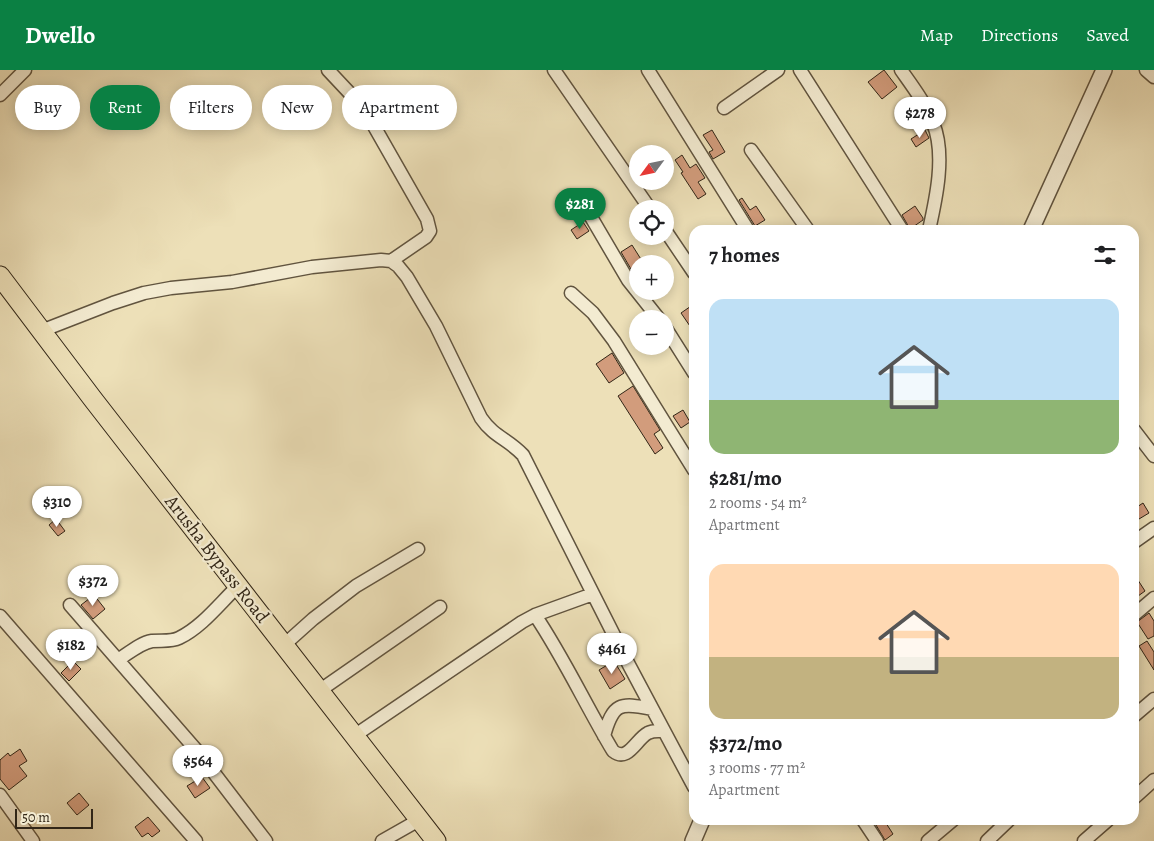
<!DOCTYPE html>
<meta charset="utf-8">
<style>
body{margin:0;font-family:Alegreya,serif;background:#f6f6f6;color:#202124;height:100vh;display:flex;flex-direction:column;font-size:19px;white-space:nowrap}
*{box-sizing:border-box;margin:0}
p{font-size:16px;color:#757577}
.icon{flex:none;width:28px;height:28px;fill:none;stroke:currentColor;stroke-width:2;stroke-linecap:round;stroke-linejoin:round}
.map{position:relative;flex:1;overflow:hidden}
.panel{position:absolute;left:689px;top:155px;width:450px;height:600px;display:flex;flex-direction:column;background:#fff;border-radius:15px;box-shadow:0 2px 12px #0003}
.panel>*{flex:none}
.banner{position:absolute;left:15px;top:15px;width:475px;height:45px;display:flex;gap:10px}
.needle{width:32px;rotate:237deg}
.fabs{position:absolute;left:629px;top:75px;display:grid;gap:10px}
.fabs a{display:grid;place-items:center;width:45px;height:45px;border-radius:50%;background:#fff;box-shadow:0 2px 12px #0003;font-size:25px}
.scale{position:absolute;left:15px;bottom:12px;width:78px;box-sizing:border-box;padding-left:5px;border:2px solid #322617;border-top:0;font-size:14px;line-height:18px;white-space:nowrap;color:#322617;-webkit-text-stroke:4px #f3ebd1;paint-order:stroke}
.price{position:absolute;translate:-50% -42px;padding:0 11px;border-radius:18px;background:#fff;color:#222;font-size:16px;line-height:32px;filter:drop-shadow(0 1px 2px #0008)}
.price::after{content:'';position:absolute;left:50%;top:30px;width:15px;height:11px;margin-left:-8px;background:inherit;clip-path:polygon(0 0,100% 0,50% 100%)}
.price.on{background:#0b8043;color:#fff}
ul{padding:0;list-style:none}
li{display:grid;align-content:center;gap:10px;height:265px;padding:0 20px}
li span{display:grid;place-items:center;height:155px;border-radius:15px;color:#555}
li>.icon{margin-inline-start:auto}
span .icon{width:90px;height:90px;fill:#fffc;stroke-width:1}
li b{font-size:21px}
h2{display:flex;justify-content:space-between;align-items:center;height:60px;padding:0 20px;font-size:21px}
.pill{padding:0 18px;border-radius:22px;background:#fff;box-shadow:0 2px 12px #0003;font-size:18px;line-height:45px}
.pill.on{background:#0b8043;color:#fff}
header{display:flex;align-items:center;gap:30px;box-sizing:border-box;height:70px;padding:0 25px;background:#0b8043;color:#fff}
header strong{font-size:24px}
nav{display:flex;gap:28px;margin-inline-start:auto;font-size:18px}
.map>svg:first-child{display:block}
</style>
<header>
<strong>Dwello</strong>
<nav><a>Map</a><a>Directions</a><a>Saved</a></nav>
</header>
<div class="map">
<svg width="1154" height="771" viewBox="0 0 1154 771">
<rect width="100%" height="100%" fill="#ede0b8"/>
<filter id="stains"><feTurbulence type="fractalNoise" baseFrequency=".004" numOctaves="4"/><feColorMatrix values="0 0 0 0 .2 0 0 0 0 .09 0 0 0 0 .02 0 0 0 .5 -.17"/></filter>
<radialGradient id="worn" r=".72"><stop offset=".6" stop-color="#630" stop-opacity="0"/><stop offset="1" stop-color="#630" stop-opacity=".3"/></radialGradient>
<path fill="#d29c7c" stroke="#322617" d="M884,0L897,17L882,29L868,12Z
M712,60L725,82L713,89L709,82L713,80L703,65Z
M925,60L929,68L916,77L911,69Z
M682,85L690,98L696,94L705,108L698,112L706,124L698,129L681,103L683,102L675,90Z
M742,128L750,140L756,136L765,150L755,156L739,130Z
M915,136L923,148V150L910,159L902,145Z
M583,152L589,161L577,169L571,160Z
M632,175L644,194H638V204L635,206L621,182Z
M694,234V262L681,243Z
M612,283L624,303L609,313L596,294Z
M633,316L660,360L654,364L663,378L655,384L618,326Z
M683,340L690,352L681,358L673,346Z
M1143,433L1149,443L1134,452V439Z
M56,449L65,461L58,466L49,455Z
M1134,504L1145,521L1134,529Z
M94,525L105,539L93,549L81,535Z
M1149,543L1154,551V566L1148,569L1137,552Z
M1147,571L1154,582V600L1139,576Z
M73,591L81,599L69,611L61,603Z
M614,591L625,609L610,619L599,600Z
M20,679L27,691L19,696L27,706L9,720L0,709V690L8,683L10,686Z
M202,707L210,718L195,728L187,716Z
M79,723L89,735L77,745L67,733Z
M148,747L160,761L152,767L148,763L142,767L135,757Z
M873,750H884L893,764L885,770Z"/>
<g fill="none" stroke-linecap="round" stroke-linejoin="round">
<g stroke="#61543f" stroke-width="15">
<path id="minor" d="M328,0L358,32L370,49L427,149L430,161L426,167L391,191
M554,0L650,139
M648,0L748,160
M800,0L902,160
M901,0C913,17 926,34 933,53C946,84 936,129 929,160
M1146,0L1154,7
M0,25L25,0
M724,38L778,0
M751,80L808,160
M584,135L628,210L659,249
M665,160L694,203
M571,223L593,243L614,271L694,400
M665,257L694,303
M41,261L113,233L144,223L171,218L232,212L312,197L381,190L391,191L398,196L407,207L436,256L481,348C494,367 508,369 523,385L629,595L694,717
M1134,360L1154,386
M1134,472L1154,458
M70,535L198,682L266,771
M535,545C564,588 586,636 613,681C628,693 636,669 648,663C653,660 658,661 664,661
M1134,545L1154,528
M0,546L196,771
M284,575L313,549L356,516L418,479
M118,590C129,583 140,573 152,571C162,570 171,572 179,568C202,557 220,533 238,516
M319,621L440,537
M1134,646L1154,629
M354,666L522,552L535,545L593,524
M604,666C613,633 620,632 652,639
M0,725L33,771
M1134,728L1154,710
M863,750L877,771
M382,771L419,750
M928,771L953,750
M987,771L1009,750
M1084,771L1108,750"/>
</g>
<g stroke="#61543f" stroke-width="18">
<path id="tertiary" d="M1031,160L1104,0
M693,771L702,750"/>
</g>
<g stroke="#322617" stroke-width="21">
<path id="primary" d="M0,206L92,328L436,771"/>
</g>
<use href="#minor" stroke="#f3ebd1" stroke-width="12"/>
<use href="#tertiary" stroke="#f3ebd1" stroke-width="15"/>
<use href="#primary" stroke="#ede0b8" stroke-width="19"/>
</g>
<g text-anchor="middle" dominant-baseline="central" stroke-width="4.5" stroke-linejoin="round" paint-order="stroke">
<g font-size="19" fill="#322617" stroke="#f3ebd1">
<text transform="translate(217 489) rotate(52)">Arusha Bypass Road</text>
</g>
</g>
<rect width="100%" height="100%" filter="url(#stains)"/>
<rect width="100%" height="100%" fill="url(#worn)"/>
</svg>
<div class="fabs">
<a><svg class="needle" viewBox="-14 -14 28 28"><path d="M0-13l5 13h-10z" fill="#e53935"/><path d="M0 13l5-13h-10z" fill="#757577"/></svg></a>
<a><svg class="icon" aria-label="locate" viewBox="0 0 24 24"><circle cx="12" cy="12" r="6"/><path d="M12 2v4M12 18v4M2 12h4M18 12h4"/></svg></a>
<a>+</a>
<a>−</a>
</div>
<div class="scale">50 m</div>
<b class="price" style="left:920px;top:69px">$278</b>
<b class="price on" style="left:580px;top:160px">$281</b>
<b class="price" style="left:57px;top:458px">$310</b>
<b class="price" style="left:93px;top:537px">$372</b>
<b class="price" style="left:71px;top:601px">$182</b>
<b class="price" style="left:612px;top:605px">$461</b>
<b class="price" style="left:198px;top:717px">$564</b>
<div class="banner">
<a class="pill">Buy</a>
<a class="pill on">Rent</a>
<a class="pill">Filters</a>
<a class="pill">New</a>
<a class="pill">Apartment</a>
</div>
<section class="panel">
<h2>7 homes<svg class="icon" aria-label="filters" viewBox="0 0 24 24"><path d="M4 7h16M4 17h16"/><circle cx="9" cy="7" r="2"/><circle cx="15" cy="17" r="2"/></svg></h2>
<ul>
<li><span style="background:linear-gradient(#bfe0f5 65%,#8fb573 0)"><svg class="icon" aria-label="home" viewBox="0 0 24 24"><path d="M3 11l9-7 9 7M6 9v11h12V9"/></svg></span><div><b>$281/mo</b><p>2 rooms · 54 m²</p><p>Apartment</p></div></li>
<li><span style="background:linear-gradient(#ffd9b3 60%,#c2b280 0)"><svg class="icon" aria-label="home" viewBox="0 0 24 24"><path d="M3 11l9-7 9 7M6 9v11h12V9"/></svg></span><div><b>$372/mo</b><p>3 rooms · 77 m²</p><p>Apartment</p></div></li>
</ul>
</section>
</div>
